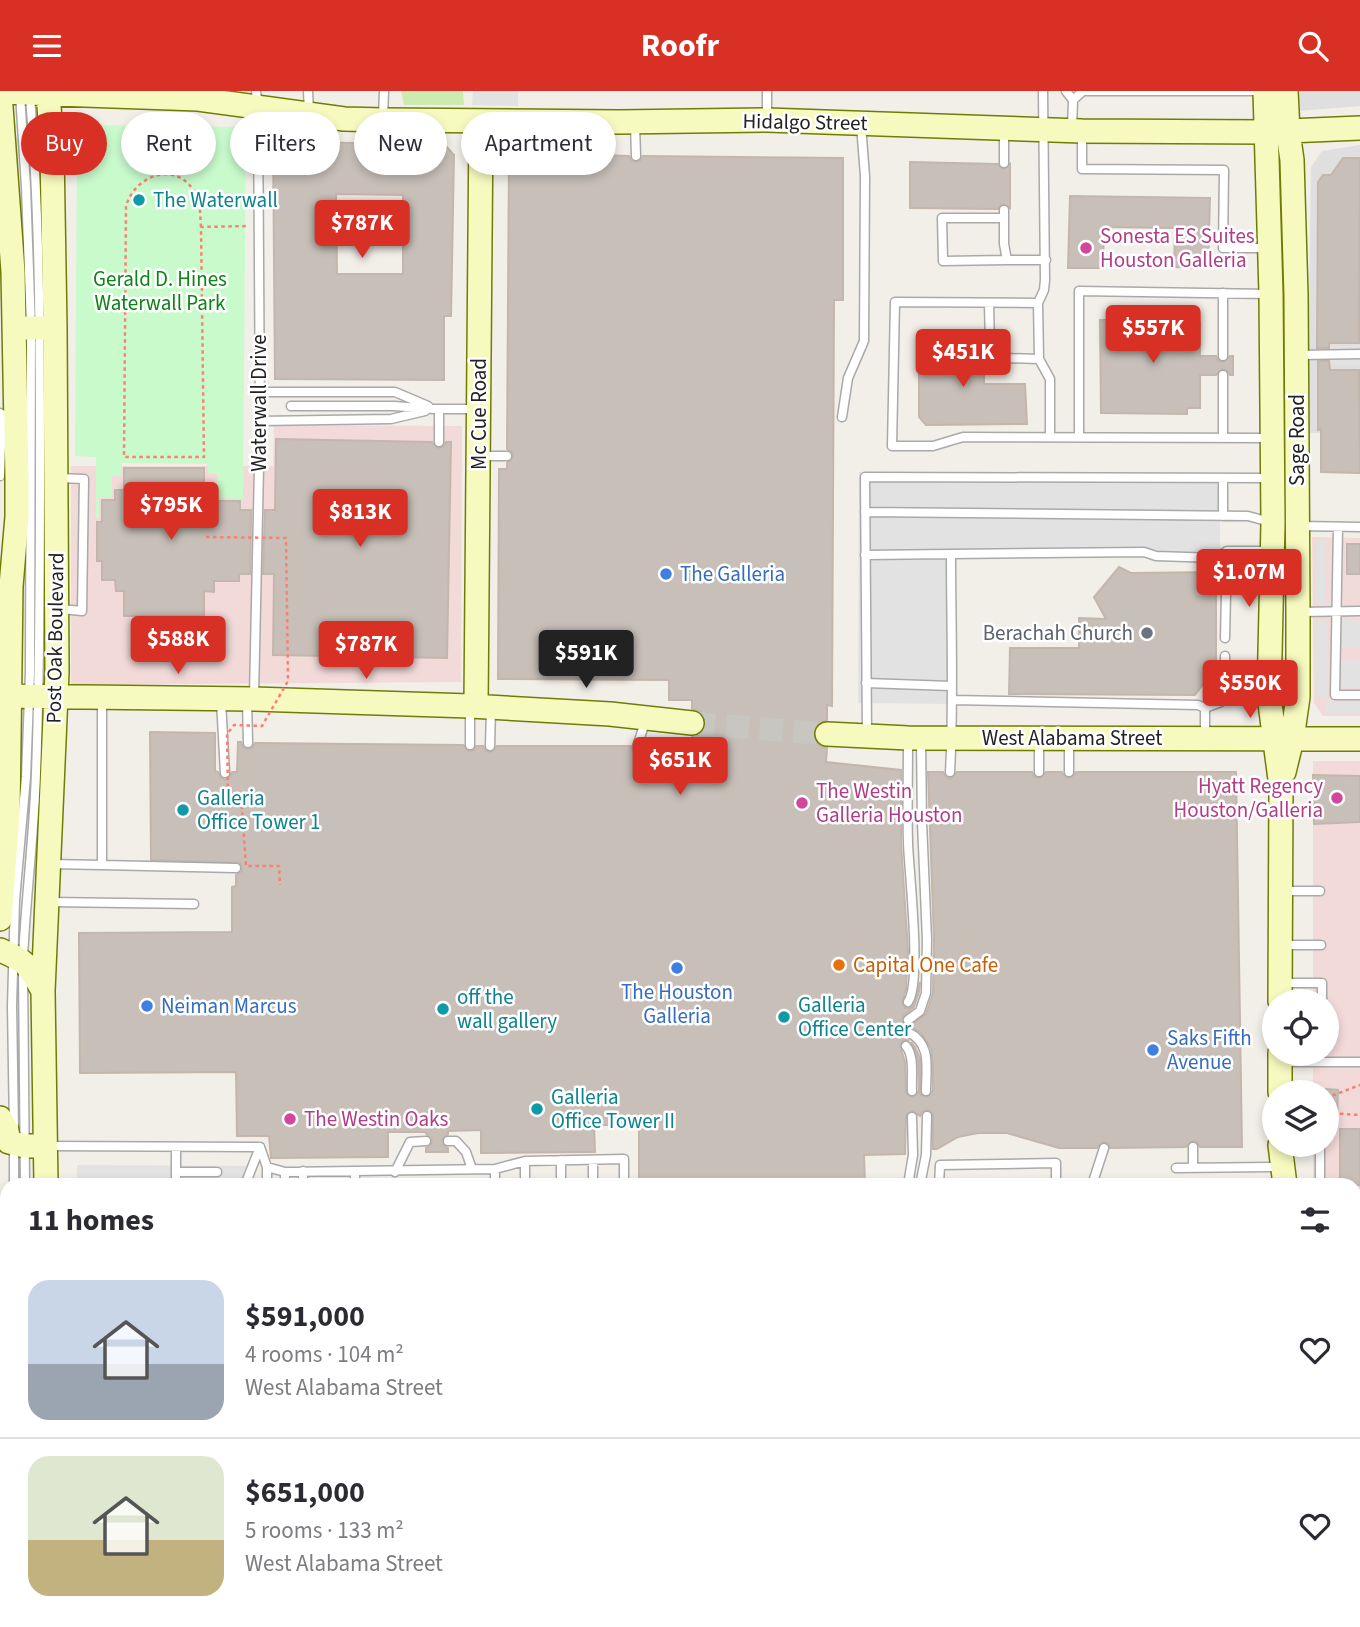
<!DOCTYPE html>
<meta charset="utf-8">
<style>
body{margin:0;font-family:"Source Sans 3",sans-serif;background:#f2f2f3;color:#2b2b33;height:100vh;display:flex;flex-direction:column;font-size:26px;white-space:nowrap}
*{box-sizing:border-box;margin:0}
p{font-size:23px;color:#7c7c81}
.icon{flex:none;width:38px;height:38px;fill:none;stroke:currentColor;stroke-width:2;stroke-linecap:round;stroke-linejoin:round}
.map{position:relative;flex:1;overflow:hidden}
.panel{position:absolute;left:0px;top:1087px;width:1362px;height:450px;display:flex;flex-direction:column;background:#fff;border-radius:21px 21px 0 0;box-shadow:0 4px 10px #0003}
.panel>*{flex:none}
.hud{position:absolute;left:21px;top:21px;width:700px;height:63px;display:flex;gap:14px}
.tools{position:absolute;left:1262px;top:898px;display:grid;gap:14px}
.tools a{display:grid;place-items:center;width:77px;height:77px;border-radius:50%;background:#fff;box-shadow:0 4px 10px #0003;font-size:35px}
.price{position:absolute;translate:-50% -60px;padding:0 16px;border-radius:7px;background:#d93025;color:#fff;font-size:23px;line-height:46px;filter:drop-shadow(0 2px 4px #0008)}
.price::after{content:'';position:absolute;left:50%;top:42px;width:21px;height:16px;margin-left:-10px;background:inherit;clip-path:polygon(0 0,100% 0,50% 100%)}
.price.current{background:#222;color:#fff}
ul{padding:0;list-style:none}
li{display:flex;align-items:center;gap:21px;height:175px;padding:0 28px}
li+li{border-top:2px solid #e1e1e2}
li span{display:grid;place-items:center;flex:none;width:196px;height:140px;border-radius:21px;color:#555}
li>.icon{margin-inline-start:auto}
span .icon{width:84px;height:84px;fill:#fffc;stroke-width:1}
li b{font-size:30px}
h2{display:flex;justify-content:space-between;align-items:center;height:84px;padding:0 28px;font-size:30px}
.tag{padding:0 24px;border-radius:32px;background:#fff;box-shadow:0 4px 10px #0003;font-size:24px;line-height:63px}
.tag.current{background:#d93025;color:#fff}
header{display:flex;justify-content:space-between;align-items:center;height:91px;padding:0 28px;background:#d93025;color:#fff;font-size:32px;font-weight:700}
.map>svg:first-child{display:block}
</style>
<header><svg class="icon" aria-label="menu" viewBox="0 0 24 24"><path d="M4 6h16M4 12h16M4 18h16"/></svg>Roofr<svg class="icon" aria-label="search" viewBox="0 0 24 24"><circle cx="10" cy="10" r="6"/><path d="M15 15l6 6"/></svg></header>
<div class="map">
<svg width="1360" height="1536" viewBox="0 0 1360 1536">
<rect width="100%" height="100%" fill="#f2efe9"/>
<path fill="#e0dfdf" d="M1298,0H1360V15L1298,20Z
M1360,54V342H1307L1311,76L1322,60Z"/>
<path fill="#f2dad9" d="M274,334L462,335L461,591L71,594V375H273Z
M1312,446L1360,447V625H1323L1314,612Z
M1313,670H1360V1142L1355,1144L1354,1094H1313V1054H1326V1001H1313V963L1326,962V910H1313Z
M1354,1240H1360V1498H1354Z
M0,1324H7V1530H62V1536H0Z
M130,1530H526V1536H130Z"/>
<path fill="#cdebb0" d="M401,0H463L464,14H404Z"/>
<path fill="#c8facc" d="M77,34L246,36L243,408L217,407V383L208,382L207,373L122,372L121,385H112V407H99V427H96V366L75,365Z"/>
<path fill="#e2e2e2" d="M473,0H518V15L472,14Z
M1360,254V274H1331L1330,255Z
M859,381L1220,382V463L954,462V613L858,612Z
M1316,449H1326V512H1316Z
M1342,529L1360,530V557H1342Z
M1315,530H1327L1328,606H1315Z
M1342,570H1360V597H1342Z
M1326,610H1360V623L1326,622Z
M77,1074L254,1075V1094H77Z
M0,1389H7V1530H49V1536H0Z
M282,1530H457V1536H282Z"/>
<path fill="#c7bfb8" stroke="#c4b6ab" stroke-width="2" fill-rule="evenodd" d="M273,51L444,53L454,64L451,225H444V289L275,288ZM336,103L403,104V183H337Z
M509,61L629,65L631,69L636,71L640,70L643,65L843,67V209H834L832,615L827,614V629L816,635L813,643L819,654L827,657L826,671L901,679V752L908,860L906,898L902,911L905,917H910L914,914L920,891L919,901L914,916L904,924L901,929L906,935L902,938V943L908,949L902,950L900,955L905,971L906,1003L913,1006L919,1000L918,969L911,951L915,956L920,967V1003L927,1006L933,1000V974L931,957L921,942L910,935L926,923L933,902L934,849L928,681H943L946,686L950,688L957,681H1032L1035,686L1040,687L1046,681H1062L1065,686L1070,687L1076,681H1236L1242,1056H1200L1197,1051L1192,1050L1186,1056L1110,1057L1108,1052L1103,1051L1097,1057H1059L1007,1042H978L958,1046L937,1058H933V1024L931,1020L926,1019L922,1021L920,1025L913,1020L906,1024L905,1063L864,1064L865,1094H639V1034H594L595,1061L481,1062V1039L448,1040V1043L442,1049L443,1054L448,1057V1061H426V1057L430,1055L432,1050L425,1041H388V1066L271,1067L269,1045H237L236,981L80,982L79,842L232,841V796L236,795V784L242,780L240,772L151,769L150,641L215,642V680L218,681L220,686L225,689L229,687L232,681H237L238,651H241L243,656L247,658L252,657L255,652L463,654L469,660L474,659L476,655H483L486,660L491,661L497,655H631L633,661L638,662L644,656H692V646L698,644L704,640L705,627L700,620L692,618V609H669V589L498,588L499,378H507V372L513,366L512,361L507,358Z
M1343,67H1360L1359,252H1329V257H1317L1318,91L1323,84H1331Z
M910,71L998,73L1003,78L1010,73V117L1003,113L998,118L910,117Z
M1070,105L1210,107L1208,177L1174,176L1175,137L1104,136L1103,177H1068Z
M1126,225H1187V231H1200V265H1216L1219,270L1224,271L1230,265H1233V284H1230L1227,279L1222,278L1216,284H1200V317H1187V323L1101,322L1100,229H1126Z
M934,243H960V271H978L984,278V293H1025L1027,333L926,334L919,326V245H934Z
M1318,270H1329L1330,279H1359L1360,382L1321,381V338L1318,339Z
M276,348L432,351L438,357L443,356L446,351H451L447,567L273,564L274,483H263L265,419H275Z
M124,377H204V400H215V410H240V419H251L250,483H239V490H214V501L204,500V525H124V500H116L115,489H102V470H97V431H102V409H115V399H124Z
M1347,453H1360V483H1347Z
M1119,476L1131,482L1216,481V576L1195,604L1009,603L1010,557H1079V527L1106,528L1094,506Z
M1313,684L1360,685V731L1314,733Z
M1326,998L1338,999L1337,1028H1326Z
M1340,1038H1360V1094H1340Z"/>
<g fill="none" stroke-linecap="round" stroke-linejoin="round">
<path stroke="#c8c6c1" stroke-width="23" stroke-dasharray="23 11" stroke-linecap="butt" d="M692,632L827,643"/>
<g stroke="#a9a9a9" stroke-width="11">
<path id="lane" d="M308,0L309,21
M767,0V26
M1043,0L1045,189L1044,199L1038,212L1039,268L1050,288V346
M1066,0L1073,9
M383,26L384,0
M635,33L636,65
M1072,38L1073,9L1083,0H1262
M1082,43V78L1224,79L1223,157H1267
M1004,72V40
M1004,119V153L1007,169H1046
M1004,127H942L943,170L1007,169
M1223,202V265
M989,212L990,256L1003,267L1039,268
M1038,212L895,211L892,355H933L963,346L1269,347
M1299,264L1360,263
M259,301H395L428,315
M291,315H394L434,318H477
M0,322L2,323L0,385
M842,326L848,287L864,250L865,85L861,34
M260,330L391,328L425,320
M1079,346V200L1268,203
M1223,347V284
M439,351V318
M479,365H507
M59,387L84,388L82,520L60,518
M1223,387V425
M865,421L1248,425L1270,431
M1300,435L1360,436
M1338,436L1335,604H1360
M951,463L1144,461L1156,465L1216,467L1227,460H1269
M865,464L951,463C951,536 954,609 950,681
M1300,521L1360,520
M1225,547L1227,460
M866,592L951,595
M254,605L260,330L258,16L256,0
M247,609L248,652
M952,609L1198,614L1205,617V646
M221,610L225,682
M1205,617L1221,611L1226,600L1225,565
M867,643L865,386L1270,387
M1039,649V681
M908,650C908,684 907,718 908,752C909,782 922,891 908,911
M470,654V618
M490,655L491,619
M637,656L646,628
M1069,681V650
M50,773L102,774V607
M102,774L236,777
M1281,800H1320
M50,811L194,813
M1283,854H1321
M23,867C26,805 34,744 36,682C40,578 40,474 40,370C40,248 40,127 30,6
M23,880L25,1094
M1281,892H1322V910
M908,929L920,920L926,902L927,849L922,731L921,649
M908,941C932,953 926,976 926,1000
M906,955C915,966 911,986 912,1000
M1282,971H1360
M14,1039L12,915L15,809L26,686L30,581L31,237L26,96L20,3
M448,1050H456L466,1061L472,1078
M48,1055L260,1056L267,1076V1094
M14,1056V1094
M176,1056V1094
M1193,1056V1077
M593,1069V1094
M525,1070V1094
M267,1076L285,1081L495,1078L525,1070L624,1068V1094
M1176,1077L1280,1076
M495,1078V1094
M303,1080V1094
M176,1081H217
M285,1081V1094
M355,1081V1094
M395,1081L410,1051L426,1050
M245,1094L260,1056
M561,1094V1069
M908,1094L913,1064L912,1026
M920,1094L926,1064L927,1025
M939,1094L940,1074L1056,1072V1094
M1092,1094L1104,1057
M1291,1094L1320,1091V1054
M1354,1268H1360
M0,1340H7
M1354,1382H1360
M1354,1423H1360
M1354,1458H1360
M1354,1476H1360
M87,1536V1530
M97,1536V1530
M1088,1536V1530"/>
</g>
<g stroke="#a9a9a9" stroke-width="19">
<path id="street" d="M1354,1229L1360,1230"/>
</g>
<g stroke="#707d05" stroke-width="26">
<path id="secondary" d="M1265,0L1271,203L1273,432L1269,605L1281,696L1280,910
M0,1L198,8L344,28L383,29L619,31L767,29L1082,40L1265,41L1360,37
M0,2L13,181L17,387V426L11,495L8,724L0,828
M14,237H55
M0,605L253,608L470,615L610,623L692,632
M476,615L481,31
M827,643L908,647L1360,648
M1284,681L1292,648L1298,606V521L1296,204L1292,69L1288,41L1286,0
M0,859C27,870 29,875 43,900
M1280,962V1001
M0,1027L7,1040L9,1051L24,1055H45
M1280,1054L1285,1094
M46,1094L43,900L57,581L55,237L52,60L48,0
M0,1173L7,1205
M116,1530V1536
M1295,1530V1536
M69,1536V1530
M731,1536V1530"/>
</g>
<g stroke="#a06b00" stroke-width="30">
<path id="primary" d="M1354,1175L1360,1173
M1354,1210L1360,1208
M0,1219L6,1201
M0,1274H7
M0,1307L7,1306"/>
</g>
<path stroke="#fa8072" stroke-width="2.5" stroke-dasharray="3.5 3.5" stroke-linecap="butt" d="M201,136C200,125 201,113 196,104C179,69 136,82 126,115L124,366H204L201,136L249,135
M1326,1007L1360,994
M1326,1022L1360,1024
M843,1532L848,1533V1536"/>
<use href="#lane" stroke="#fff" stroke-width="8"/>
<use href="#street" stroke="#fff" stroke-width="16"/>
<use href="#secondary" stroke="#f7fabf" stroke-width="23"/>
<use href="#primary" stroke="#fcd6a4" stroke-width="26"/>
<path stroke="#fa8072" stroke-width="2.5" stroke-dasharray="3.5 3.5" stroke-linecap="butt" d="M206,446L286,447L288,590L262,635L234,634L227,643L228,703H241L246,775H279L280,794"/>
</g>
<g fill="#0f9aa8" stroke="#fff" stroke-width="2.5">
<circle cx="139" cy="109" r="7"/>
<circle cx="183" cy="719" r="7"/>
<circle cx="443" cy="918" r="7"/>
<circle cx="784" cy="926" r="7"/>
<circle cx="537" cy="1018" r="7"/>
</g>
<g fill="#d1479c" stroke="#fff" stroke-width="2.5">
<circle cx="1086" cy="157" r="7"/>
<circle cx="1337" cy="707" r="7"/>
<circle cx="802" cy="712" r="7"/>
<circle cx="290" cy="1028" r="7"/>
</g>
<g fill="#3f7fe0" stroke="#fff" stroke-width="2.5">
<circle cx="666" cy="483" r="7"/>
<circle cx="677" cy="877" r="7"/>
<circle cx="147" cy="915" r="7"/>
<circle cx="1153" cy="959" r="7"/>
</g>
<circle fill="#6b7280" stroke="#fff" stroke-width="2.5" cx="1147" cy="542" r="7"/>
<circle fill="#e8710a" stroke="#fff" stroke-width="2.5" cx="839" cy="874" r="7"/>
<g text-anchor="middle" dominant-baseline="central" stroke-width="5" stroke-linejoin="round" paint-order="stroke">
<g font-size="21" fill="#222" stroke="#fff">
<text transform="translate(805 31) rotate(1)">Hidalgo Street</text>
<text transform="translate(259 312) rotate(-90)">Waterwall Drive</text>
<text transform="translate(479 323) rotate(-90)">Mc Cue Road</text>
<text transform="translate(1297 349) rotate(-90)">Sage Road</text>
<text transform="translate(55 547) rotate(-89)">Post Oak Boulevard</text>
<text x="1072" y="647">West Alabama Street</text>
</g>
<g font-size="21" fill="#0d838f" stroke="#fff" text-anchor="start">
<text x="153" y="109">The Waterwall</text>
<text x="197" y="707">Galleria<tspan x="197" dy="24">Office Tower 1</tspan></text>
<text x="457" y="906">off the<tspan x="457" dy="24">wall gallery</tspan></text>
<text x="798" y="914">Galleria<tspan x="798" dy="24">Office Center</tspan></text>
<text x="551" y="1006">Galleria<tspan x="551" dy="24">Office Tower II</tspan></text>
</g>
<g font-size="21" fill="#b23c85" stroke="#fff" text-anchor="start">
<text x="1100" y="145">Sonesta ES Suites<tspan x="1100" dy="24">Houston Galleria</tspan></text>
<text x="1323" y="695" text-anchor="end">Hyatt Regency<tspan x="1323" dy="24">Houston/Galleria</tspan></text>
<text x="816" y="700">The Westin<tspan x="816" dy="24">Galleria Houston</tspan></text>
<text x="304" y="1028">The Westin Oaks</text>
</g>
<g font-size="21" fill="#0c8416" stroke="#fff">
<text x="160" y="188">Gerald D. Hines<tspan x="160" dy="24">Waterwall Park</tspan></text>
</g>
<g font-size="21" fill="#366cbe" stroke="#fff" text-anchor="start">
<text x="680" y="483">The Galleria</text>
<text x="677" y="901" text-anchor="middle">The Houston<tspan x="677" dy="24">Galleria</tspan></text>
<text x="161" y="915">Neiman Marcus</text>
<text x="1167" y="947">Saks Fifth<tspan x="1167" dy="24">Avenue</tspan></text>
</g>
<g font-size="21" fill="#5b616d" stroke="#fff" text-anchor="end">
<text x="1133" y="542">Berachah Church</text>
</g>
<g font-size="21" fill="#c56008" stroke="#fff" text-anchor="start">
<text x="853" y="874">Capital One Cafe</text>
</g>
</g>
</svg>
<div class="tools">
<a><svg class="icon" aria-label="locate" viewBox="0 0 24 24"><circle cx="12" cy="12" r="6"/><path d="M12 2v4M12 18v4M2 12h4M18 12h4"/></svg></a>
<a><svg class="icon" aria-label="layers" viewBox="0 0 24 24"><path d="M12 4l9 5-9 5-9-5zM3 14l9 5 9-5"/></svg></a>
</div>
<b class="price" style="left:362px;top:169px">$787K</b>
<b class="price" style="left:1153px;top:274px">$557K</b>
<b class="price" style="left:963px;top:298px">$451K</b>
<b class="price" style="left:171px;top:451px">$795K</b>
<b class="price" style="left:360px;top:458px">$813K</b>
<b class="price" style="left:1249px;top:518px">$1.07M</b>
<b class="price" style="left:178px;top:585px">$588K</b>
<b class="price" style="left:366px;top:590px">$787K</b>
<b class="price current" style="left:586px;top:599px">$591K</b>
<b class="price" style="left:1250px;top:629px">$550K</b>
<b class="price" style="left:680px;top:706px">$651K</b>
<div class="hud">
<a class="tag current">Buy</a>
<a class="tag">Rent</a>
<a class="tag">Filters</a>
<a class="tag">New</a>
<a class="tag">Apartment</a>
</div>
<section class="panel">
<h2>11 homes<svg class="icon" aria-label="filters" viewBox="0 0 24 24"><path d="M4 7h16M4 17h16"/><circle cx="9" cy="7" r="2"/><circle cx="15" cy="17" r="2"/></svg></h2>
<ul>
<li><span style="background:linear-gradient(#c9d6e8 60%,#9aa5b1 0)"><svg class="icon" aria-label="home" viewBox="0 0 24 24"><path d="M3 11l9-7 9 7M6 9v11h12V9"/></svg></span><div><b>$591,000</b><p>4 rooms · 104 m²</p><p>West Alabama Street</p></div><svg class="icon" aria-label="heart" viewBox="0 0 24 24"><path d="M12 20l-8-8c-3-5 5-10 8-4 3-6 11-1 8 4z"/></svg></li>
<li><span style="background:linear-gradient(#dfe7d0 60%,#c2b280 0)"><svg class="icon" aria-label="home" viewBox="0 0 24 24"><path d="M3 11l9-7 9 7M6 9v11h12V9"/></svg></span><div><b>$651,000</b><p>5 rooms · 133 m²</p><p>West Alabama Street</p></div><svg class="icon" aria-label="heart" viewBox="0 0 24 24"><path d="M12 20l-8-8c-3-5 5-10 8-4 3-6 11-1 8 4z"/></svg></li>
</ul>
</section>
</div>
